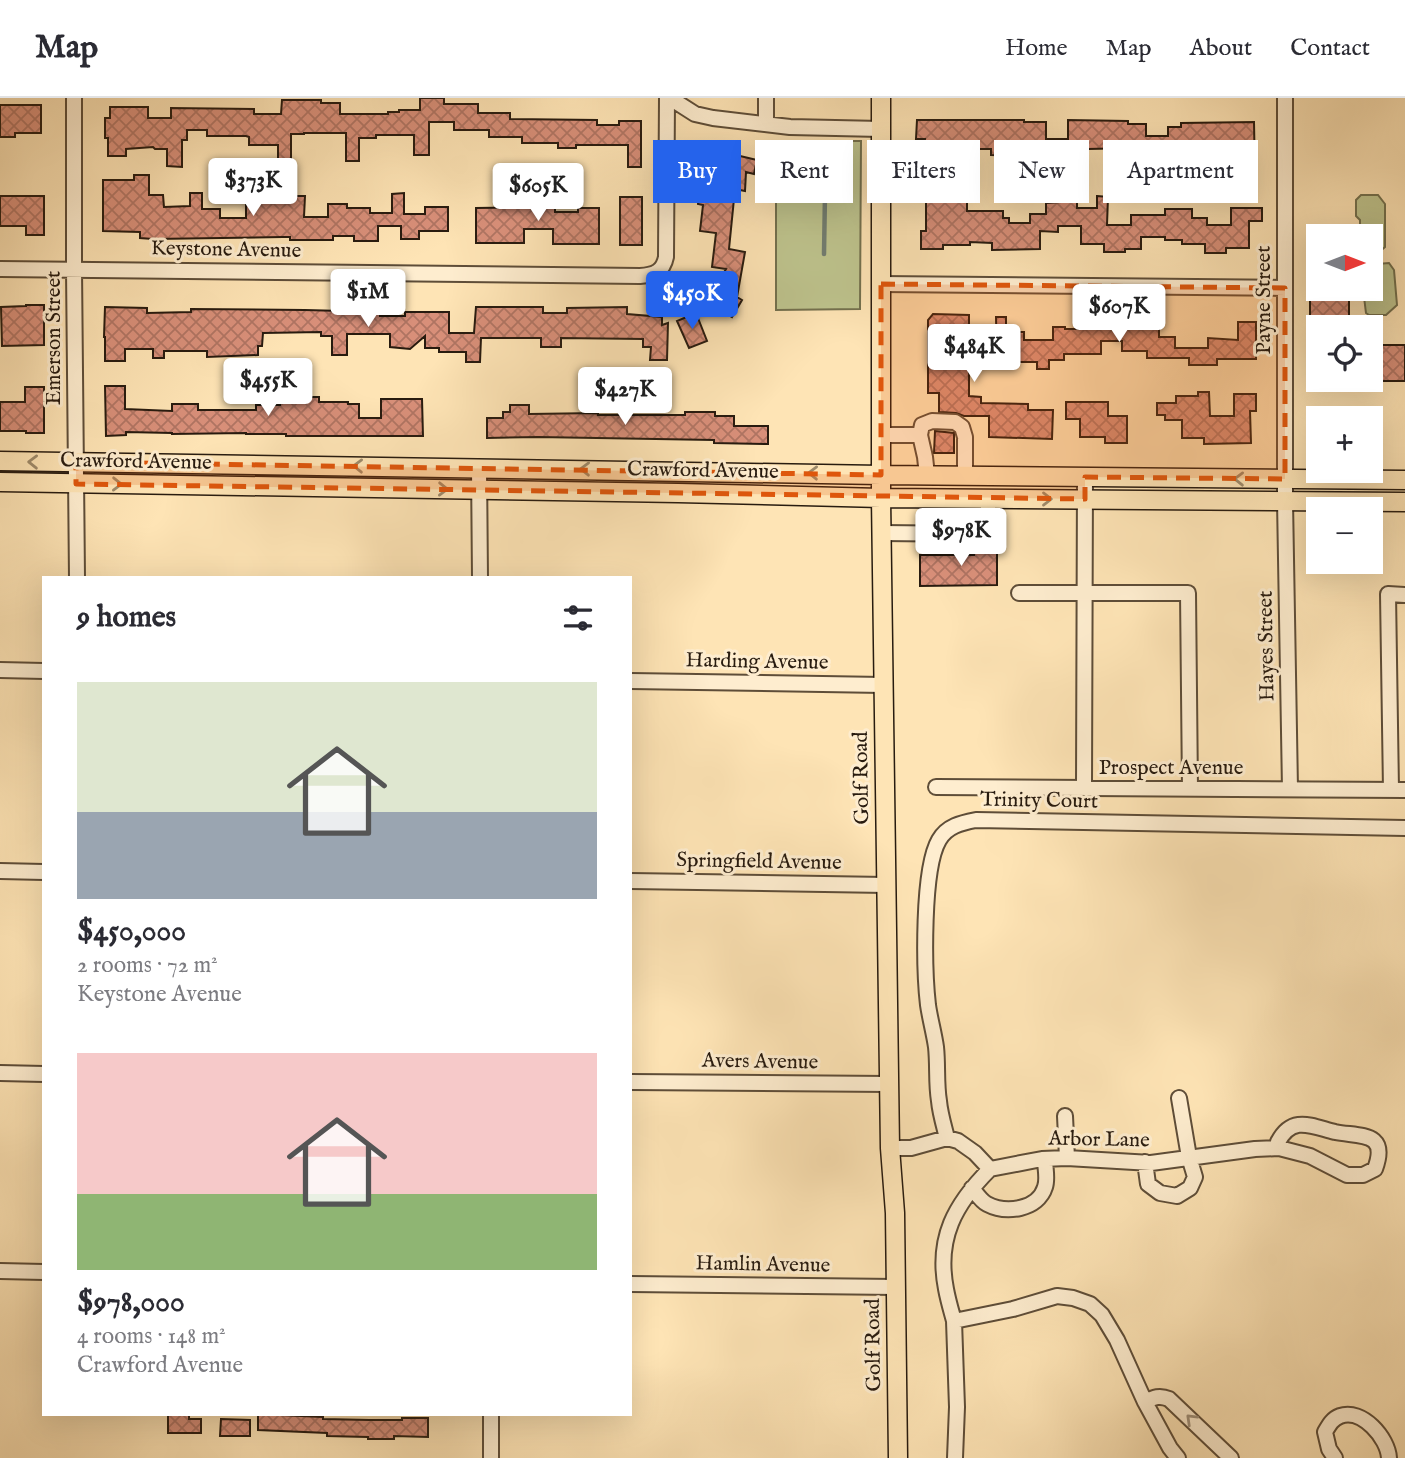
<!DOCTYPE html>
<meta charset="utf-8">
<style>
body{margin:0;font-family:"IM FELL English",serif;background:#f7f7f7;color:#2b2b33;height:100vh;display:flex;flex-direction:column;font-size:26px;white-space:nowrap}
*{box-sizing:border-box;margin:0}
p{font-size:23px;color:#7c7c81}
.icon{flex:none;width:38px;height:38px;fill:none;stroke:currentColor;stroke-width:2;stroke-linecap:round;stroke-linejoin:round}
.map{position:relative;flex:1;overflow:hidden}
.side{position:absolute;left:42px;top:478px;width:590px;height:840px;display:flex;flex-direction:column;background:#fff;border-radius:0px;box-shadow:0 7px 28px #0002}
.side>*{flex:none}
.guide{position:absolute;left:653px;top:42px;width:646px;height:63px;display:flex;gap:14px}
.needle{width:46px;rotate:90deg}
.fabs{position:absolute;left:1306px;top:126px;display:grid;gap:14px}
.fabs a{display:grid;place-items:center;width:77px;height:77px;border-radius:0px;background:#fff;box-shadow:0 7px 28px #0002;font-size:35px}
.price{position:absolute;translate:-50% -60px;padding:0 16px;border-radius:7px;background:#fff;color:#222;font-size:23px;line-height:46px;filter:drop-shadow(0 2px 4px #0008)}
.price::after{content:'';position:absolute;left:50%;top:42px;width:21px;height:16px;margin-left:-10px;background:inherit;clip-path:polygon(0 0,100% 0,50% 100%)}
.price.current{background:#2563eb;color:#fff}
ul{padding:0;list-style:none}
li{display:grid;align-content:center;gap:14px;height:371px;padding:0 35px}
li span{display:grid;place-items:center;height:217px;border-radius:0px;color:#555}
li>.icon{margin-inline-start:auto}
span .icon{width:126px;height:126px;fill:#fffc;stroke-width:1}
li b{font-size:30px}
h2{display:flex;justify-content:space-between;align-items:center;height:84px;padding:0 35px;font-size:30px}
.chip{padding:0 24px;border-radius:0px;background:#fff;box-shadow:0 7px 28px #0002;font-size:24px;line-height:63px}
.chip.current{background:#2563eb;color:#fff}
header{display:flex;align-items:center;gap:42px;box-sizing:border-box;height:98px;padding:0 35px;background:#fff;border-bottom:2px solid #e1e1e2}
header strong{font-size:33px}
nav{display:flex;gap:38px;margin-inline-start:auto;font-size:24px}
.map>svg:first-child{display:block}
</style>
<header>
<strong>Map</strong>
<nav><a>Home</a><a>Map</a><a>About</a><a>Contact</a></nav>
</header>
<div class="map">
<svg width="1405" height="1360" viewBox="0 0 1405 1360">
<defs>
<pattern id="building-cross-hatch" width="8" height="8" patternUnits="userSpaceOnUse" patternTransform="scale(1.75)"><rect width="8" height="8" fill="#d88f79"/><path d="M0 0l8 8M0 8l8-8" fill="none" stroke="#af7462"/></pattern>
</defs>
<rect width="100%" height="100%" fill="#fee4b5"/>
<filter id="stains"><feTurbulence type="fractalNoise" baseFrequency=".00286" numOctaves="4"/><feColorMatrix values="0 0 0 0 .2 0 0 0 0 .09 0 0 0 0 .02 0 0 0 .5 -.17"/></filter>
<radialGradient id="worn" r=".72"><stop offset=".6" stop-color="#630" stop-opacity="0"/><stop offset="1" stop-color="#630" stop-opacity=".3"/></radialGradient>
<path fill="#bec48e" stroke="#73704e" stroke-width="2" d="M776,43H861L860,211L776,212Z
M1361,97H1378L1385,106V149L1378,155H1370V138H1360V122L1356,118V102Z
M1389,165L1394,172L1397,207L1386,217H1369L1366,215L1363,191H1370V171L1377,166Z"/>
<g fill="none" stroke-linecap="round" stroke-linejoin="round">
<path stroke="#717d71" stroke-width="4.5" d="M824,156L825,96L839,77"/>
</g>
<path fill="url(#building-cross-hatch)" stroke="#281b0f" stroke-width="2" d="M420,0H444V6H478V15H510V21L597,22V27H619V23H641V69H628V47H576V50H558V45H522V39H489V32H454V24H429V57H414V37H376V40H359V63H346V35H304V36H291V69L278,68V47H249V39L246,38H207V32H187V42H182V69L167,68V51H155L153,49L126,51V58H108V40H105V20H110V9H148V20H171V10L254,11V16H281L282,2H321V5H340V16H388V14H399V12H420Z
M0,7H41V35H15V39H0Z
M917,22H1024V24H1046V41H1068V22L1128,23V26H1146V38H1168V29H1181V25L1254,24L1255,79H1236V50H1212V84H1199V61H1160V67H1134V50L1088,51V57H1057V68H1029V58L991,57V51H924L925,41H916Z
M702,49L757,62L754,76L746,74L745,93L740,92V102L734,101L729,151L745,154L737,199L742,202L732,219L719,211L716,217L703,209L726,171L712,169L716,135L700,133L703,107L698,106L700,68H698Z
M134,77H149V97H163L164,109L190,108V95H202V111H220V120H246V103H280V98H305L304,119H328V106H347V110H370V115H392V96L404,95V116H425V109H448V133H419V141H401V128H378V143H354V138H333V142H290V139H283L153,141L140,140V134L103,133V82H134Z
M541,94H555V114H578V110H599V146H553V131H524V145H476V110L541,109Z
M0,98H44V137H26V128H0Z
M1097,98L1108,99L1107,127H1131V117H1165V111H1192V120H1207V127H1231V110H1262V123H1249V150H1226V155H1205V146H1182V142H1165V139H1141V151H1125V154H1104V146H1081V128H1058V134L1040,133V151L992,152V145L970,144V147H943V151H921V133H926V101L967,102V113H1003V120H1009V125H1030V116H1046V105L1077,103V110H1097Z
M620,99H642V147H620Z
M1310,191H1349V229H1310Z
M26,207H44V247L2,248L1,209L26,208Z
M105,209L147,210V215L191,214V211L305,212L380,214V218H405V214H449V235H474L476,209H543V215H567V210L627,209V216L662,219V227L668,225L667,262H650L651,249H643V241L561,240V249H541V240H481L480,264H466V254H439V250H425V238L410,251L390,249V236H347V257H332V238H321V234L263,235L262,248H258V257L207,259V253H164V260H153V251H125V263H105V239H104Z
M696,215L707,243L689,250L677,223Z
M933,216L969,217V298L981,299V305L1028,306V312H1053L1052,341L989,339V318H964L956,315L939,314V295H928V222Z
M996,219H1006V234H1024V242H1053V229H1065V231H1086V230L1090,229V222H1101V226H1159V239H1175V250H1208V240L1238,242V224H1256V261H1217V267H1189V260H1147V253H1122V243H1101V256H1064V262H1049V271H1037V264H997Z
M1370,247H1405V283H1370Z
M280,283H293L292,299H319V304H348V306H359V320H381V301H422L423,338H286V336H246V335L172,336V335L126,334V337L106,338L105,288H125V311L172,313V306H198V312H256V307H280Z
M25,289H44V335H26V333H0V304H25Z
M1198,294H1209L1210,318H1234V296H1256V313H1250L1251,345L1204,346V340H1182V322H1165V317H1157V305H1176V298H1198Z
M1066,304H1108V318H1127V345H1105V339H1080V321H1066Z
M510,307H529V316L598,315V317H685V314H715V318H734V328H768V346L714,345V342L538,339L487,340V320H503V314H510Z
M935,333L954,335V355H934Z
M974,447H997V487L920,488V457H974Z
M258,1316L323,1319V1321L369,1322H402V1320H428V1339L394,1338V1341H368V1339L327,1338V1335L258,1332Z
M168,1317H189V1321H201V1335H168Z
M221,1321L250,1322V1338H220Z"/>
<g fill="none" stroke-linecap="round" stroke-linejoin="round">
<g stroke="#5e4d38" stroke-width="18">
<path id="minor" d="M74,0V171L77,480
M670,0L695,16L713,20L790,29L881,31
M766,0V26
M1285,0V403L1290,691
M0,171L640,178C654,177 663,174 666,159L667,0
M881,186L1285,190
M881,337H920L922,327L932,323L955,324L962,329L965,339V378
M920,337L925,359L927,377
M479,370L480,480
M882,435L978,436L988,413V401
M1019,495H1188L1190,691
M0,572L44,573
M630,583L883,587
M936,689L1405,692
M1084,690L1085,379
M1391,692L1388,496L1405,497
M0,773L44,774
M630,783L886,787
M0,975L44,976
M630,984L889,986
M1065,1018L1067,1060
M947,1040C944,1028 940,1015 939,1003C936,985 938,967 936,949C934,935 930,921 928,907C924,872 922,771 939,742C947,728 961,725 976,722L1405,730
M890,1050H911L947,1040L958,1043L975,1055L990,1071L1042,1061L1067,1060L1151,1065L1255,1051L1279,1050L1310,1058L1347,1077H1363L1375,1071C1389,1033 1360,1039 1335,1034C1311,1028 1292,1017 1278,1044L1279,1050
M1145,1064L1148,1086L1160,1095L1177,1098L1190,1090L1195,1079L1189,1059L1179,1000
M990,1071C955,1106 936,1140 946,1191C948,1202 951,1212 954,1223L1013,1211L1057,1198L1073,1200L1090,1206L1102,1217L1117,1242L1145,1304L1170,1350L1178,1360
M972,1090C976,1095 981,1103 987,1106C1006,1116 1038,1112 1045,1089C1048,1081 1045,1070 1045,1061
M0,1173L44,1174
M630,1186L896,1189
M954,1223L957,1309L955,1360
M1145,1304C1154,1299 1160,1297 1169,1301L1231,1360
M491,1316V1360
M1335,1360L1329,1351L1325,1334C1329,1327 1332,1321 1340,1318C1362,1310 1388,1340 1389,1360"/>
</g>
<g stroke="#281b0f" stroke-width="21">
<path id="major" d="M881,0V400L890,1050L895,1115L898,1360
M0,363L881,377L1405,382
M0,384L678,395L881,400L1405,404"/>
</g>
<use href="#minor" stroke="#feedcf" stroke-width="14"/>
<use href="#major" stroke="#fee4b5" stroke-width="18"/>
</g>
<defs><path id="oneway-chevron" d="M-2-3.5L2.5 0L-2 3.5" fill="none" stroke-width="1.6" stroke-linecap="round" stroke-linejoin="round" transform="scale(1.75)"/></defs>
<g stroke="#9e8a6a">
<use href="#oneway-chevron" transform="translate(33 364) rotate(-179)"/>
<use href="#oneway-chevron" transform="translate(358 368) rotate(-179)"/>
<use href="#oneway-chevron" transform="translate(585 371) rotate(-179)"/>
<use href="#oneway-chevron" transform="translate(813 375) rotate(-179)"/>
<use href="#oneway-chevron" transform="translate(1239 381) rotate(-179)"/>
<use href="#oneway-chevron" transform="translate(117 386) rotate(1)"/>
<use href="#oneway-chevron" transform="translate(443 391) rotate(1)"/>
<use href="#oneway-chevron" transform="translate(1047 401)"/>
</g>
<use stroke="#9e8e79" href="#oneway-chevron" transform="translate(1191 1321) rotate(-136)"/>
<path fill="#de560c" fill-opacity="0.2" stroke="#de560c" stroke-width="5" stroke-dasharray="14 9" stroke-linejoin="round" d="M881,186L1285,190V381L1085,379V401L76,386V364L881,377Z"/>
<g text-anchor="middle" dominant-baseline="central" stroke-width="6" stroke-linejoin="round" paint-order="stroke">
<g font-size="21" fill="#281b0f" stroke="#feedcf">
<text transform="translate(226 152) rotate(1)">Keystone Avenue</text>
<text transform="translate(1264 202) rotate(-90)">Payne Street</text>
<text transform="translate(54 240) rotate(-90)">Emerson Street</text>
<text transform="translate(136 364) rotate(1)">Crawford Avenue</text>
<text transform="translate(703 373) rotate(1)">Crawford Avenue</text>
<text transform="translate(1267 548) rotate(-91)">Hayes Street</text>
<text transform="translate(757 564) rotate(1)">Harding Avenue</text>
<text x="1171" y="670">Prospect Avenue</text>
<text transform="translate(862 680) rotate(-91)">Golf Road</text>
<text transform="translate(1039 703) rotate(1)">Trinity Court</text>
<text transform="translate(759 764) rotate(1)">Springfield Avenue</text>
<text transform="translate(760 964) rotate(1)">Avers Avenue</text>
<text transform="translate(1099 1042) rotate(1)">Arbor Lane</text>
<text transform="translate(763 1167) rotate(1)">Hamlin Avenue</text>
<text transform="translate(874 1247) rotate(-91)">Golf Road</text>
</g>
</g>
<rect width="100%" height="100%" filter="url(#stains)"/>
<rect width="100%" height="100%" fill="url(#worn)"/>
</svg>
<div class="fabs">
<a><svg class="needle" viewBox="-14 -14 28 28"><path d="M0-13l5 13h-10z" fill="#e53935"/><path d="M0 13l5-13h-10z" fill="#7c7c81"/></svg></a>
<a><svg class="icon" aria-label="locate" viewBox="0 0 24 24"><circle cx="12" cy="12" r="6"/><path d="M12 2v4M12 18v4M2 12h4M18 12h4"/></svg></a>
<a>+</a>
<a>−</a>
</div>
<b class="price" style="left:253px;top:120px">$373K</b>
<b class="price" style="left:538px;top:125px">$605K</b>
<b class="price" style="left:368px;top:231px">$1M</b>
<b class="price current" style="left:692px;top:233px">$450K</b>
<b class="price" style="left:1119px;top:246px">$607K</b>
<b class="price" style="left:974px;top:286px">$484K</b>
<b class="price" style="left:268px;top:320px">$455K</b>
<b class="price" style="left:625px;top:329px">$427K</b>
<b class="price" style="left:961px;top:470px">$978K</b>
<div class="guide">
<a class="chip current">Buy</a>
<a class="chip">Rent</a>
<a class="chip">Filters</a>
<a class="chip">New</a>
<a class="chip">Apartment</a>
</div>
<section class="side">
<h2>9 homes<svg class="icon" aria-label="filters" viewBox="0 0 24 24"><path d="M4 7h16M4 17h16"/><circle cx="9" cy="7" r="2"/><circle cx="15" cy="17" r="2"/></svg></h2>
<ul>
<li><span style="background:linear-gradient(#dfe7d0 60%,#9aa5b1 0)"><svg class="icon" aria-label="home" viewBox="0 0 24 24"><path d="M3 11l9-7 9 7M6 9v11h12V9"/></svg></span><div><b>$450,000</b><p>2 rooms · 72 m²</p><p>Keystone Avenue</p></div></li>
<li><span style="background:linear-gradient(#f6c9c9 65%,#8fb573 0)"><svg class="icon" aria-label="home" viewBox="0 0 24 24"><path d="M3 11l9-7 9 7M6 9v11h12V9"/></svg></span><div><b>$978,000</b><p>4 rooms · 148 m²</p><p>Crawford Avenue</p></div></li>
</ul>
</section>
</div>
